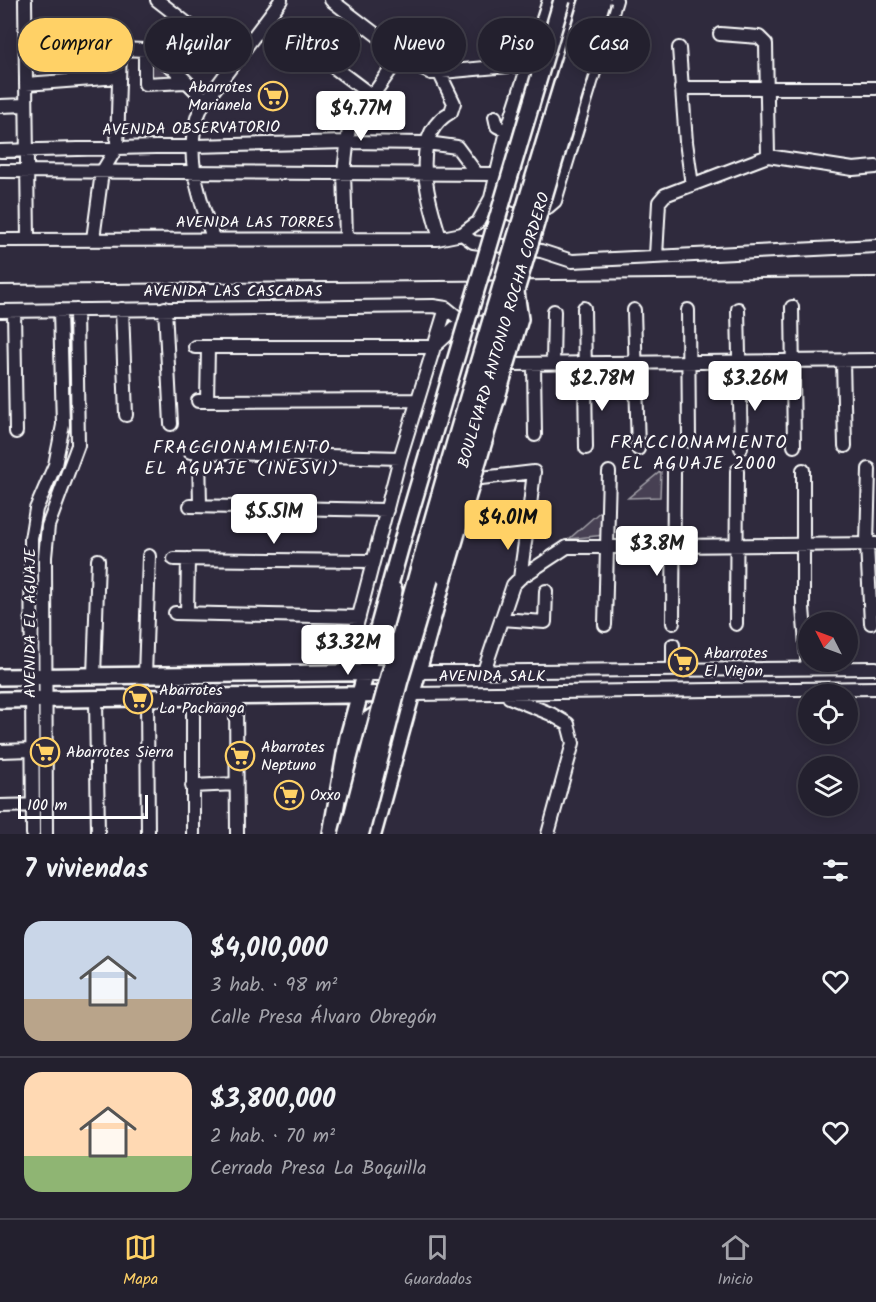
<!DOCTYPE html>
<html lang="es">
<meta charset="utf-8">
<style>
body{margin:0;font-family:Kalam,sans-serif;background:#2b2836;color:#f1f3f6;height:100vh;display:flex;flex-direction:column;font-size:22px;white-space:nowrap}
*{box-sizing:border-box;margin:0}
p{font-size:20px;color:#a3a3aa}
.icon{flex:none;width:33px;height:33px;fill:none;stroke:currentColor;stroke-width:2;stroke-linecap:round;stroke-linejoin:round}
.map{position:relative;height:834px;overflow:hidden}
.drawer{display:flex;flex-direction:column;background:#23202e;flex:1}
.drawer>*{flex:none}
.top-card{position:absolute;left:18px;top:18px;width:840px;height:54px;display:flex;gap:12px}
.needle{width:39px;rotate:312deg}
.controls{position:absolute;left:798px;top:612px;display:grid;gap:12px}
.controls a{display:grid;place-items:center;width:60px;height:60px;border-radius:50%;background:#23202e;box-shadow:0 3px 15px #0003,0 0 0 2px #403e4a;font-size:30px}
.scale{position:absolute;left:18px;bottom:15px;width:130px;box-sizing:border-box;padding-left:6px;border:3px solid #fff;border-top:0;font-size:16px;line-height:21px;white-space:nowrap;color:#fff;-webkit-text-stroke:4px #2f2a3d;paint-order:stroke}
.price{position:absolute;translate:-50% -51px;padding:0 14px;border-radius:6px;background:#fff;color:#222;font-size:20px;line-height:39px;filter:drop-shadow(0 2px 3px #0008)}
.price::after{content:'';position:absolute;left:50%;top:36px;width:18px;height:14px;margin-left:-9px;background:inherit;clip-path:polygon(0 0,100% 0,50% 100%)}
.price.selected{background:#ffd166;color:#111}
ul{padding:0;list-style:none}
li{display:flex;align-items:center;gap:18px;height:150px;padding:0 24px}
li+li{border-top:2px solid #403e4a}
li span{display:grid;place-items:center;flex:none;width:168px;height:120px;border-radius:18px;color:#555}
li>.icon{margin-inline-start:auto}
span .icon{width:72px;height:72px;fill:#fffc;stroke-width:1}
li b{font-size:26px}
h2{display:flex;justify-content:space-between;align-items:center;height:72px;padding:0 24px;font-size:26px}
.tag{padding:0 21px;border-radius:27px;background:#23202e;box-shadow:0 3px 15px #0003,0 0 0 2px #403e4a;font-size:21px;line-height:54px}
.tag.selected{background:#ffd166;color:#111}
.tab-bar{display:flex;justify-content:space-around;align-items:center;height:84px;border-top:2px solid #403e4a;background:#23202e;font-size:16px;color:#a3a3aa}
.tab-bar a{display:grid;justify-items:center;gap:3px}
.tab-bar .selected{color:#ffd166}
.map>svg:first-child{display:block}
</style>
<div class="map">
<svg width="876" height="834" viewBox="0 0 876 834">
<rect width="100%" height="100%" fill="#2f2a3d"/>
<filter id="ink" filterUnits="userSpaceOnUse"><feTurbulence type="fractalNoise" baseFrequency=".0167" numOctaves="2"/><feDisplacementMap in="SourceGraphic" scale="12" xChannelSelector="R" yChannelSelector="G"/><feConvolveMatrix kernelMatrix="1 2 1 2 8 2 1 2 1" color-interpolation-filters="sRGB"/></filter>
<g filter="url(#ink)">
<path fill="#464152" stroke="#a2a0a8" stroke-width="1.5" d="M152,57L177,74L148,79Z
M661,471L660,497L628,498Z
M603,509L604,535L569,539Z"/>
<g fill="none" stroke-linecap="round" stroke-linejoin="round">
<g stroke="#fff" stroke-width="16">
<path id="minor" d="M25,0L28,240
M157,0L202,35
M331,0L420,68L431,73L529,64
M268,18L371,95
M720,34L759,37L766,44L768,156
M679,48L686,142L692,185
M145,50L173,68L206,101
M145,50V84L185,82
M173,68L206,31L214,26L224,29L246,47
M439,72L454,103L451,112C407,136 429,200 440,238
M26,84L119,77
M681,88H876
M0,106L26,105
M495,117L497,126L507,131
M0,151L346,142L427,143L457,147L477,174
M0,171L496,174
M496,203C513,223 539,217 555,201L616,0
M462,234L473,242L541,251L572,261L876,246
M213,238C199,197 181,147 202,106L281,0
M346,238L344,172L349,128L402,54
M93,239L102,172L117,147L120,49L145,50
M0,240L437,239L462,234L478,222L491,198L507,131L549,0
M656,256L659,202L665,195L768,156L853,169L876,167
M792,307L794,446
M165,308L171,424
M584,308L586,448
M122,309L126,415
M738,309L741,448
M634,310L638,449
M688,310L689,441
M0,311L433,306L446,308L462,321
M14,311L16,432
M195,347H434L462,321L497,324
M843,361L845,446
M553,363L554,311
M513,364L876,360
M534,364L535,435
M198,401L418,400
M207,401L208,347
M190,452L400,458
M199,452L200,506
M869,469L867,544L871,623
M803,470V608L808,668
M481,478L534,472L530,505
M190,506L387,510
M174,559L373,561
M520,578L527,528
M175,613L359,617
M187,613L188,559
M501,619L545,622L546,591
M673,623L674,472
M736,624L737,471
M605,625L609,472
M673,670V645
M484,671L513,585L520,578L567,547L876,544
M418,672L876,668
M344,674L400,458L446,308
M94,676L98,560
M145,676L149,556
M413,694L876,688
M509,697L551,714L568,724L573,743L548,834
M193,698V834
M236,698L237,834
M96,699L98,834
M147,699L148,834
M0,751L32,750
M192,786L236,784
M0,806L41,805
M33,834L31,539L36,509L55,465L63,425L60,310
M46,834L45,557L48,526L78,445L76,310"/>
</g>
<g stroke="#fff" stroke-width="20">
<path id="major" d="M394,590L390,642L393,649L403,657
M0,677L418,672
M0,700L413,694
M347,793L365,722L377,714L387,716
M331,834L348,737L406,527
M373,834L444,577"/>
</g>
<use href="#minor" stroke="#2f2a3d" stroke-width="12"/>
<use href="#major" stroke="#2f2a3d" stroke-width="15"/>
<path stroke="#fff" stroke-width="2" d="M0,285L876,277"/>
<g stroke="#fff" stroke-width="20" stroke-linecap="butt">
<path id="major-bridge" d="M406,527L562,0
M444,577L520,319L516,292"/>
</g>
<g stroke="#fff" stroke-width="21" stroke-linecap="butt">
<g id="highway-bridge">
<path d="M348,834C419,554 504,277 588,0"/>
<path id="s1" d="M360,834L399,682L602,0"/>
</g>
</g>
<use href="#major-bridge" stroke="#2f2a3d" stroke-width="15"/>
<use href="#highway-bridge" stroke="#2f2a3d" stroke-width="16"/>
</g>
</g>
<defs>
<g id="supermarket-ring" transform="scale(1.5)"><circle r="9.5" fill="#2f2a3d" stroke="#ffd166" stroke-width="1.5"/><path d="M-6-5.5h2.5l.6 2H6L4.5 2H-2.5L-4.4-4H-6ZM-1.5 3.2a1.3 1.3 0 1 0 .1 0ZM3 3.2a1.3 1.3 0 1 0 .1 0Z" fill="#ffd166"/></g>
</defs>
<g fill-rule="evenodd">
<use href="#supermarket-ring" x="273" y="96"/>
<use href="#supermarket-ring" x="683" y="662"/>
<use href="#supermarket-ring" x="138" y="699"/>
<use href="#supermarket-ring" x="45" y="752"/>
<use href="#supermarket-ring" x="240" y="756"/>
<use href="#supermarket-ring" x="289" y="795"/>
</g>
<g text-anchor="middle" dominant-baseline="central" stroke-width="5" stroke-linejoin="round" paint-order="stroke">
<g font-size="16" fill="#fff" stroke="#2f2a3d" text-anchor="start">
<text x="252" y="87" text-anchor="end">Abarrotes<tspan x="252" dy="18">Marianela</tspan></text>
<text x="704" y="653">Abarrotes<tspan x="704" dy="18">El Viejon</tspan></text>
<text x="159" y="690">Abarrotes<tspan x="159" dy="18">La Pachanga</tspan></text>
<text x="261" y="747">Abarrotes<tspan x="261" dy="18">Neptuno</tspan></text>
<text x="66" y="752">Abarrotes Sierra</text>
<text x="310" y="795">Oxxo</text>
</g>
<g font-size="16" fill="#fff" stroke="#2f2a3d">
<text transform="translate(191 129) rotate(-1)">AVENIDA OBSERVATORIO</text>
<text x="255" y="222">AVENIDA LAS TORRES</text>
<text x="233" y="291">AVENIDA LAS CASCADAS</text>
<text stroke="none"><textPath href="#s1" startOffset="524">BOULEVARD ANTONIO ROCHA CORDERO</textPath></text>
<text transform="translate(30 623) rotate(-90)">AVENIDA EL AGUAJE</text>
<text x="492" y="676">AVENIDA SALK</text>
</g>
<g font-size="18" letter-spacing="1.5" fill="#fff" stroke="#2f2a3d">
<text x="699" y="443">FRACCIONAMIENTO<tspan x="699" dy="21">EL AGUAJE 2000</tspan></text>
<text x="242" y="448">FRACCIONAMIENTO<tspan x="242" dy="21">EL AGUAJE (INESVI)</tspan></text>
</g>
</g>
</svg>
<div class="controls">
<a><svg class="needle" viewBox="-14 -14 28 28"><path d="M0-13l5 13h-10z" fill="#e53935"/><path d="M0 13l5-13h-10z" fill="#a3a3aa"/></svg></a>
<a><svg class="icon" aria-label="locate" viewBox="0 0 24 24"><circle cx="12" cy="12" r="6"/><path d="M12 2v4M12 18v4M2 12h4M18 12h4"/></svg></a>
<a><svg class="icon" aria-label="layers" viewBox="0 0 24 24"><path d="M12 4l9 5-9 5-9-5zM3 14l9 5 9-5"/></svg></a>
</div>
<div class="scale">100 m</div>
<b class="price" style="left:361px;top:142px">$4.77M</b>
<b class="price" style="left:602px;top:412px">$2.78M</b>
<b class="price" style="left:755px;top:412px">$3.26M</b>
<b class="price" style="left:274px;top:545px">$5.51M</b>
<b class="price selected" style="left:508px;top:551px">$4.01M</b>
<b class="price" style="left:657px;top:577px">$3.8M</b>
<b class="price" style="left:348px;top:676px">$3.32M</b>
<div class="top-card">
<a class="tag selected">Comprar</a>
<a class="tag">Alquilar</a>
<a class="tag">Filtros</a>
<a class="tag">Nuevo</a>
<a class="tag">Piso</a>
<a class="tag">Casa</a>
</div>
</div>
<section class="drawer">
<h2>7 viviendas<svg class="icon" aria-label="filters" viewBox="0 0 24 24"><path d="M4 7h16M4 17h16"/><circle cx="9" cy="7" r="2"/><circle cx="15" cy="17" r="2"/></svg></h2>
<ul>
<li><span style="background:linear-gradient(#c9d6e8 65%,#b9a48a 0)"><svg class="icon" aria-label="home" viewBox="0 0 24 24"><path d="M3 11l9-7 9 7M6 9v11h12V9"/></svg></span><div><b>$4,010,000</b><p>3 hab. · 98 m²</p><p>Calle Presa Álvaro Obregón</p></div><svg class="icon" aria-label="heart" viewBox="0 0 24 24"><path d="M12 20l-8-8c-3-5 5-10 8-4 3-6 11-1 8 4z"/></svg></li>
<li><span style="background:linear-gradient(#ffd9b3 70%,#8fb573 0)"><svg class="icon" aria-label="home" viewBox="0 0 24 24"><path d="M3 11l9-7 9 7M6 9v11h12V9"/></svg></span><div><b>$3,800,000</b><p>2 hab. · 70 m²</p><p>Cerrada Presa La Boquilla</p></div><svg class="icon" aria-label="heart" viewBox="0 0 24 24"><path d="M12 20l-8-8c-3-5 5-10 8-4 3-6 11-1 8 4z"/></svg></li>
</ul>
</section>
<nav class="tab-bar">
<a class="selected"><svg class="icon" aria-label="map" viewBox="0 0 24 24"><path d="M3 6l6-2 6 2 6-2v14l-6 2-6-2-6 2zM9 4v14M15 6v14"/></svg>Mapa</a>
<a><svg class="icon" aria-label="saved" viewBox="0 0 24 24"><path d="M7 4h10v16l-5-4-5 4z"/></svg>Guardados</a>
<a><svg class="icon" aria-label="home" viewBox="0 0 24 24"><path d="M3 11l9-7 9 7M6 9v11h12V9"/></svg>Inicio</a>
</nav>
